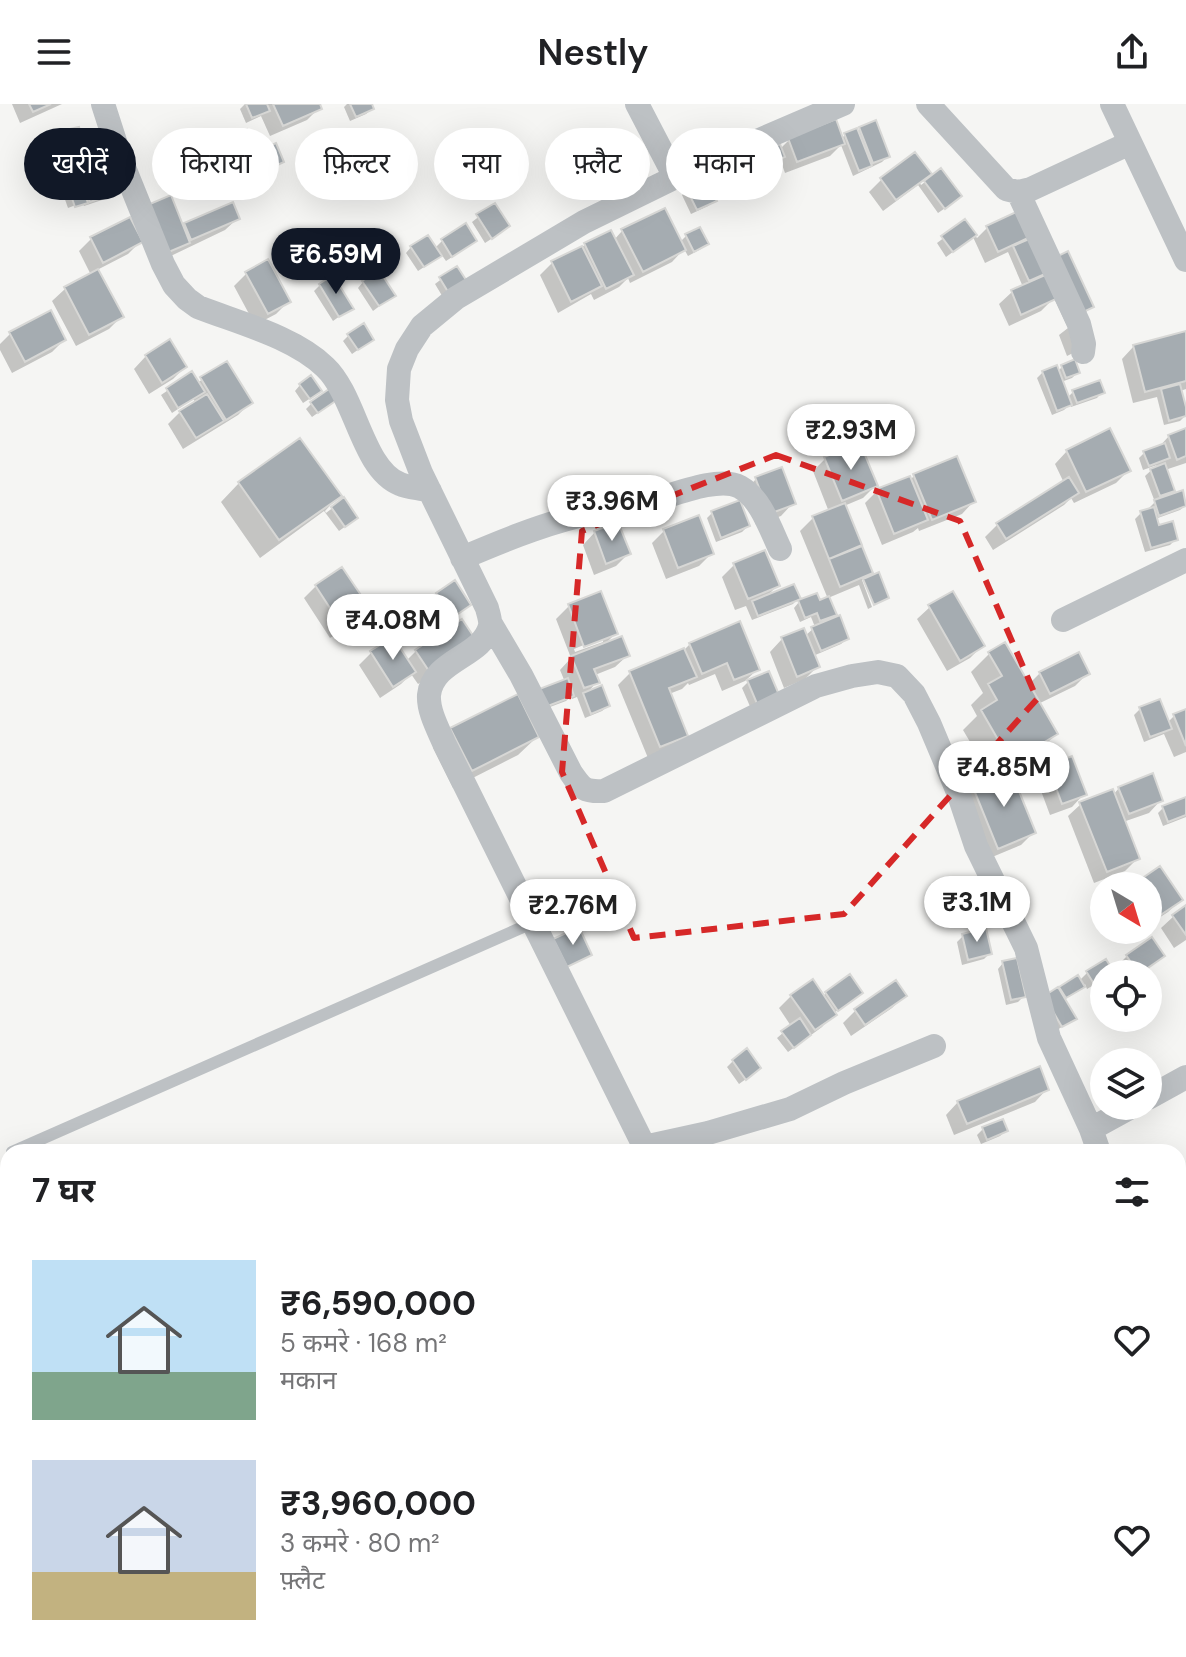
<!DOCTYPE html>
<html lang="hi">
<meta charset="utf-8">
<style>
body{margin:0;font-family:"DM Sans","Noto Sans Devanagari",sans-serif;background:#f2f2f2;color:#202124;height:100vh;display:flex;flex-direction:column;font-size:30px;white-space:nowrap}
*{box-sizing:border-box;margin:0}
p{font-size:26px;color:#757577}
.icon{flex:none;width:44px;height:44px;fill:none;stroke:currentColor;stroke-width:2;stroke-linecap:round;stroke-linejoin:round}
.map{position:relative;flex:1;overflow:hidden}
.side{position:absolute;left:0px;top:1040px;width:1186px;height:514px;display:flex;flex-direction:column;background:#fff;border-radius:24px 24px 0 0;box-shadow:0 8px 32px #0002}
.side>*{flex:none}
.top-card{position:absolute;left:24px;top:24px;width:1138px;height:72px;display:flex;gap:16px}
.needle{width:52px;rotate:142deg}
.controls{position:absolute;left:1090px;top:768px;display:grid;gap:16px}
.controls a{display:grid;place-items:center;width:72px;height:72px;border-radius:50%;background:#fff;box-shadow:0 8px 32px #0002;font-size:40px}
.price{position:absolute;translate:-50% -68px;padding:0 18px;border-radius:28px;background:#fff;color:#222;font-size:26px;line-height:52px;filter:drop-shadow(0 2px 4px #0008)}
.price::after{content:'';position:absolute;left:50%;top:48px;width:24px;height:18px;margin-left:-12px;background:inherit;clip-path:polygon(0 0,100% 0,50% 100%)}
.price.on{background:#111827;color:#fff}
ul{padding:0;list-style:none}
li{display:flex;align-items:center;gap:24px;height:200px;padding:0 32px}
li span{display:grid;place-items:center;flex:none;width:224px;height:160px;border-radius:0px;color:#555}
li>.icon{margin-inline-start:auto}
span .icon{width:96px;height:96px;fill:#fffc;stroke-width:1}
li b{font-size:34px}
h2{display:flex;justify-content:space-between;align-items:center;height:96px;padding:0 32px;font-size:34px}
.chip{padding:0 28px;border-radius:36px;background:#fff;box-shadow:0 8px 32px #0002;font-size:28px;line-height:72px}
.chip.on{background:#111827;color:#fff}
header{display:flex;justify-content:space-between;align-items:center;height:104px;padding:0 32px;background:#fff;font-size:36px;font-weight:600}
.map>svg:first-child{display:block}
</style>
<header><svg class="icon" aria-label="menu" viewBox="0 0 24 24"><path d="M4 6h16M4 12h16M4 18h16"/></svg>Nestly<svg class="icon" aria-label="share" viewBox="0 0 24 24"><path d="M12 15V3M7 8l5-5 5 5M5 13v7h14v-7"/></svg></header>
<div class="map">
<svg width="1186" height="1553" viewBox="0 0 1186 1553">
<rect width="100%" height="100%" fill="#f5f5f3"/>
<path fill="#0003" fill-rule="evenodd" d="M12,0H62L20,19Z
M245,0H317L319,4L307,16L270,32L261,12L246,19L240,5Z
M347,0H369L372,5L366,10L350,17L344,3Z
M860,25L888,52L882,58L853,72L841,41L830,52L785,69L780,55L770,65L710,87L714,96L708,102L691,110L682,91L687,85L705,78L718,65L780,45L789,36L841,35L845,31L856,28Z
M62,29L81,41L76,46L60,50L56,35Z
M225,36L252,41L246,47L225,56L219,42Z
M258,49L282,58L276,64L260,71L252,55Z
M328,49L351,62L345,68L330,74L322,55Z
M915,51L929,70L920,79L921,81L940,67L954,98L938,109L918,81L883,107L869,88L881,76Z
M230,61L255,76L249,82L234,89L225,67Z
M83,78L117,87L111,93L84,102L83,100L81,102V99L68,104L62,87L68,82H79Z
M494,101L502,128L485,139L472,118Z
M146,104L182,124L185,121L238,114L225,126L152,161L142,136L128,150L97,166L121,213L109,225L76,242L52,197L65,185L91,171L79,147L91,135L131,119Z
M965,118L977,134L987,124L1026,134L1018,142L1091,203L1079,215L1073,249L1067,252L1059,231L1068,224L1054,194L1041,207L1009,222L999,200L1012,188L1023,183L1008,148L985,159L973,133L946,153L937,139Z
M622,127L680,138L686,132L706,140L701,145L688,152L684,145L672,158L630,179L628,174L619,183L594,196L591,190L558,209L540,171L552,159L585,141L614,136Z
M442,137L469,142L446,157L441,150L433,157L418,167L406,149L411,143L434,145Z
M456,164L444,195L435,180Z
M246,170L289,197L276,210L255,221L234,182Z
M363,178L394,191L373,207L358,184Z
M320,181L351,204L333,217L314,187Z
M1186,229V285L1180,287L1186,311L1180,317L1164,321L1157,293L1133,299L1122,255L1134,242Z
M10,230L64,236L52,248L12,269L0,246V240Z
M349,231L372,236L352,250L343,237Z
M146,252L185,263L173,275L149,290L134,265Z
M226,260L250,299L238,311L183,345L168,320L180,308L196,299L193,295L172,309L161,291L192,270L197,279Z
M1062,263L1078,268L1072,274L1061,278L1067,294L1073,288H1102L1097,294L1071,303L1070,300L1064,306L1052,311L1037,274L1043,268H1057Z
M300,281L314,292L303,299L295,287Z
M312,299L329,301L312,313L306,305Z
M1186,326V359L1165,366L1173,386L1164,395L1186,401L1180,406L1155,415L1158,423L1176,435L1170,441L1145,448L1135,415L1141,409L1150,406L1149,404L1155,398L1145,372L1157,361L1143,366L1139,354L1144,349L1158,344L1169,332Z
M1067,347L1128,367L1116,379L1074,399L1071,394L1064,401L993,446L985,433L997,421L1064,379L1055,360Z
M825,355L875,382L863,394L844,402L871,469L862,476L872,503L868,505L859,481L828,494L847,535L841,540L813,552L817,563L805,575L784,584L770,548L782,535L805,532L815,523L811,513L800,518L794,504L799,498L819,499L828,495L800,427L813,414L829,408L813,367Z
M914,372L974,397L962,410L919,427L918,424L913,428L882,441L865,399L877,387L910,376Z
M756,375L793,399L781,412L756,421L744,388Z
M239,379L339,392L325,407L326,409L343,396L350,419L339,427L324,407L260,454L221,398Z
M712,409L748,422L742,428L716,438L707,414Z
M664,427L711,450L699,462L666,475L652,439Z
M595,428L628,450L616,462L594,471L583,441Z
M734,461L778,481L765,494H798L793,500L752,516L746,502L735,506L722,473Z
M316,482L368,506L356,518L330,534L304,494Z
M600,490L616,529L604,541L628,551L615,563L595,571L597,578L586,590L608,602L602,607L585,614L577,593L572,595L571,592L566,597L534,609L565,578L560,566L571,554L556,515L569,502ZM603,533V538L575,548L574,545Z
M437,491L469,501L446,518L432,496Z
M930,503L982,542L970,554L947,567L917,515Z
M392,536L406,557L416,547L464,551L418,580L411,570L401,580L380,594L359,561L371,549Z
M690,540L758,565L745,577L722,587L715,570L689,581L688,579L682,585L669,590L686,631L674,643L648,654L618,581L630,569L683,547Z
M990,549L1028,581L1040,569L1087,570L1075,582L1038,600L1056,630L1037,649L1008,666L1033,729L1021,741L985,756L961,695L973,683L992,675L963,626L977,612L971,601L983,589L971,568Z
M748,578L778,593L752,607L742,584Z
M1159,598L1167,619L1174,612L1186,608V648L1174,653L1164,630L1144,638L1134,611L1140,605Z
M452,625L537,633L518,651L453,684L433,644Z
M1049,663L1084,690L1072,703L1050,711L1037,676Z
M1119,684L1161,696L1149,709L1123,718L1137,755L1125,767L1094,779L1068,712L1081,700H1079L1111,687L1113,691Z
M1186,695V713L1163,722L1158,709L1163,704Z
M1160,765L1180,796L1168,808L1148,821V782H1135Z
M1186,804V836L1174,844L1161,824L1174,812Z
M963,832L989,850L984,855L962,861L957,838Z
M1127,852L1157,857L1138,870H1130L1121,858Z
M1106,858L1112,868L1110,870H1104V875L1087,885L1085,880L1077,888L1063,896L1074,914L1056,927L1045,893L1077,874L1079,877L1087,869Z
M1003,859L1024,892L1018,898L1006,901L998,865Z
M895,879L904,892L892,904L851,932L843,919L855,907Z
M826,889L855,894L834,909L822,923L788,948L777,934L791,922L779,904L791,892L822,893Z
M733,957L753,970L739,980L727,963Z
M1047,985L1035,998L954,1031L946,1011L958,998Z
M983,1025L1006,1026L1000,1032L981,1040L977,1031Z
M1186,1251V1279L1178,1285V1253Z"/>
<path fill="#a5acb1" stroke="#d7d7d5" stroke-width="2" d="M29,0H51L33,8Z
M246,0H267L270,7L252,14Z
M273,0H320L322,5L283,22Z
M350,0H372L374,5L356,13Z
M836,15L845,40L797,58L788,34Z
M876,16L890,53L873,59L859,23Z
M79,23L84,41L65,46L61,27Z
M857,24L872,62L859,67L844,29Z
M247,25L254,42L231,51L224,35Z
M276,39L284,58L265,67L257,47Z
M344,40L353,62L336,70L326,48Z
M780,40L785,53L721,77L717,63Z
M915,48L932,70L896,96L880,74Z
M247,52L257,77L239,85L229,60Z
M941,64L962,92L945,105L924,77Z
M111,66L119,88L90,98L82,77Z
M705,74L717,97L697,106L686,84Z
M79,75L88,99L75,103L67,80Z
M171,91L190,139L164,150L145,102Z
M233,98L240,115L191,136L184,119Z
M495,99L510,122L492,135L476,110Z
M665,104L686,146L643,168L621,125Z
M1016,108L1028,134L998,148L986,122Z
M130,113L143,138L103,159L90,133Z
M965,115L977,131L953,148L941,132Z
M466,119L477,137L452,153L441,135Z
M700,123L709,140L694,148L685,130Z
M611,126L634,171L606,185L584,139Z
M428,131L442,152L424,163L410,142Z
M1029,135L1045,170L1029,177L1013,142Z
M582,142L602,182L571,198L551,157Z
M1068,147L1094,203L1079,210L1054,154Z
M268,155L291,198L268,210L245,168Z
M457,162L468,179L450,191L439,173Z
M98,165L124,213L89,231L64,183Z
M379,166L396,192L379,202L362,177Z
M333,171L354,205L339,213L319,180Z
M1045,171L1056,195L1021,211L1011,186Z
M51,206L66,236L25,258L9,228Z
M364,219L374,236L358,246L347,230Z
M1186,227V277L1145,288L1133,241Z
M170,235L187,263L162,279L145,251Z
M1075,255L1080,269L1066,274L1061,261Z
M227,257L253,299L226,316L200,273Z
M1057,261L1072,301L1057,307L1042,267Z
M192,267L205,288L178,304L166,284Z
M311,271L322,287L310,295L299,280Z
M1100,276L1105,289L1077,299L1072,286Z
M1180,280L1186,303V312L1169,317L1161,285Z
M329,285L337,296L318,309L310,298Z
M207,290L224,317L196,334L179,307Z
M1110,324L1131,367L1086,388L1066,346Z
M1186,324V352L1177,356L1168,331Z
M300,334L342,392L279,436L238,378Z
M860,339L878,382L842,397L824,353Z
M1165,339L1170,354L1149,362L1143,347Z
M957,352L976,398L932,416L913,370Z
M1165,359L1175,387L1160,392L1150,365Z
M782,363L796,400L769,410L755,373Z
M910,372L928,416L894,430L876,385Z
M1069,373L1079,389L1006,435L996,419Z
M1183,386L1186,402L1159,412L1154,396Z
M344,393L358,414L345,423L331,403Z
M740,396L750,422L721,434L711,407Z
M845,399L862,441L829,455L812,412Z
M1154,403L1159,421L1173,417L1178,436L1151,444L1140,407Z
M699,411L714,450L678,464L663,425Z
M618,418L631,450L606,460L594,427Z
M862,442L873,469L840,483L829,455Z
M765,446L780,482L748,495L733,459Z
M342,463L371,506L343,524L315,481Z
M879,468L889,494L874,501L863,475Z
M455,476L471,501L452,514L436,489Z
M794,480L801,495L758,512L752,497Z
M601,487L618,530L584,543L568,500Z
M953,487L985,542L960,557L928,501Z
M817,489L820,496L829,492L837,511L820,517L817,509L805,514L798,496Z
M840,511L849,535L821,547L811,523Z
M462,515L478,539L431,570L415,546Z
M740,517L760,566L734,576L727,559L702,570L689,539Z
M804,524L820,563L797,573L781,533Z
M622,532L630,552L594,565L600,579L584,584L571,552Z
M393,533L416,568L393,583L370,547Z
M1005,538L1058,630L1011,658L981,606L997,596L988,580L1002,572L988,548Z
M684,544L697,573L669,584L688,632L660,643L629,567Z
M1079,548L1090,570L1050,590L1039,568Z
M769,567L780,593L758,602L747,576Z
M568,574L574,592L540,605L534,587Z
M602,581L610,602L591,610L583,589Z
M518,590L539,633L472,667L450,624Z
M1160,595L1172,625L1150,633L1139,603Z
M1186,605V642L1173,610Z
M1072,652L1087,691L1062,700L1048,662Z
M1010,665L1036,729L998,745L972,681Z
M1153,669L1163,697L1129,710L1118,683Z
M1113,685L1140,755L1107,768L1079,698Z
M1186,693V711L1168,718L1162,702Z
M1160,762L1183,796L1150,818L1148,815V782H1131Z
M1186,801V831L1172,811Z
M579,823L592,851L567,863L553,835Z
M986,824L992,850L968,856L962,830Z
M1152,833L1165,852L1139,870L1126,851Z
M1017,854L1026,893L1011,896L1002,857Z
M1106,855L1114,869L1104,870V874L1094,880L1086,867Z
M850,870L863,889L838,907L825,888Z
M1078,871L1085,883L1066,894L1059,883Z
M813,875L837,911L815,926L790,891Z
M896,876L907,892L865,921L854,905Z
M1058,883L1077,915L1062,923L1044,892Z
M800,914L811,931L794,944L781,927Z
M747,944L761,964L746,976L732,956Z
M1040,962L1049,986L967,1020L957,997Z
M1003,1015L1008,1027L987,1036L982,1023Z
M1186,1246V1276L1178,1280V1250Z"/>
<g fill="none" stroke-linecap="round" stroke-linejoin="round">
<path stroke="#bdc1c4" stroke-width="12" d="M12,1048L532,819"/>
<path stroke="#bdc1c4" stroke-width="24" d="M103,0L121,56L163,160L174,181L187,195L198,203C239,219 294,233 325,263C356,292 362,365 400,380C409,384 420,384 430,387
M637,0L675,73
M928,0L1006,85L1018,88L1031,85L1130,39
M1112,0L1186,156
M1018,88L1079,220L1084,240L1083,248
M462,454C500,438 538,422 578,412C600,406 623,404 645,399C669,393 718,371 740,383C761,395 770,424 780,445
M1063,516L1186,456
M491,520L521,571L571,669C582,685 584,688 604,687L816,582L852,572L878,568L897,572L914,590L929,619L958,688L976,742L1026,844L1049,934L1091,1025L1099,1048
M1148,994L1186,973
M1091,1025L1133,1002
M644,1043L708,1029L790,1005L844,979L934,942
M647,1048L444,639C438,625 428,607 429,591C433,555 483,553 490,522C491,516 488,509 487,504L421,369L401,317L397,296L399,265L407,245L422,222L456,194L584,118L690,66L843,0
M1178,1217L1186,1214
M898,1546L901,1553
M460,1553L475,1546"/>
</g>
<path fill="none" stroke="#d62828" stroke-width="6" stroke-dasharray="16 10" stroke-linejoin="round" d="M776,351L960,417L1037,595L844,810L634,834L562,668L582,427Z"/>
</svg>
<div class="controls">
<a><svg class="needle" viewBox="-14 -14 28 28"><path d="M0-13l5 13h-10z" fill="#e53935"/><path d="M0 13l5-13h-10z" fill="#757577"/></svg></a>
<a><svg class="icon" aria-label="locate" viewBox="0 0 24 24"><circle cx="12" cy="12" r="6"/><path d="M12 2v4M12 18v4M2 12h4M18 12h4"/></svg></a>
<a><svg class="icon" aria-label="layers" viewBox="0 0 24 24"><path d="M12 4l9 5-9 5-9-5zM3 14l9 5 9-5"/></svg></a>
</div>
<b class="price on" style="left:336px;top:192px">₹6.59M</b>
<b class="price" style="left:851px;top:368px">₹2.93M</b>
<b class="price" style="left:612px;top:439px">₹3.96M</b>
<b class="price" style="left:393px;top:558px">₹4.08M</b>
<b class="price" style="left:1004px;top:705px">₹4.85M</b>
<b class="price" style="left:977px;top:840px">₹3.1M</b>
<b class="price" style="left:573px;top:843px">₹2.76M</b>
<div class="top-card">
<a class="chip on">खरीदें</a>
<a class="chip">किराया</a>
<a class="chip">फ़िल्टर</a>
<a class="chip">नया</a>
<a class="chip">फ़्लैट</a>
<a class="chip">मकान</a>
</div>
<section class="side">
<h2>7 घर<svg class="icon" aria-label="filters" viewBox="0 0 24 24"><path d="M4 7h16M4 17h16"/><circle cx="9" cy="7" r="2"/><circle cx="15" cy="17" r="2"/></svg></h2>
<ul>
<li><span style="background:linear-gradient(#bfe0f5 70%,#7fa58c 0)"><svg class="icon" aria-label="home" viewBox="0 0 24 24"><path d="M3 11l9-7 9 7M6 9v11h12V9"/></svg></span><div><b>₹6,590,000</b><p>5 कमरे · 168 m²</p><p>मकान</p></div><svg class="icon" aria-label="heart" viewBox="0 0 24 24"><path d="M12 20l-8-8c-3-5 5-10 8-4 3-6 11-1 8 4z"/></svg></li>
<li><span style="background:linear-gradient(#c9d6e8 70%,#c2b280 0)"><svg class="icon" aria-label="home" viewBox="0 0 24 24"><path d="M3 11l9-7 9 7M6 9v11h12V9"/></svg></span><div><b>₹3,960,000</b><p>3 कमरे · 80 m²</p><p>फ़्लैट</p></div><svg class="icon" aria-label="heart" viewBox="0 0 24 24"><path d="M12 20l-8-8c-3-5 5-10 8-4 3-6 11-1 8 4z"/></svg></li>
</ul>
</section>
</div>
